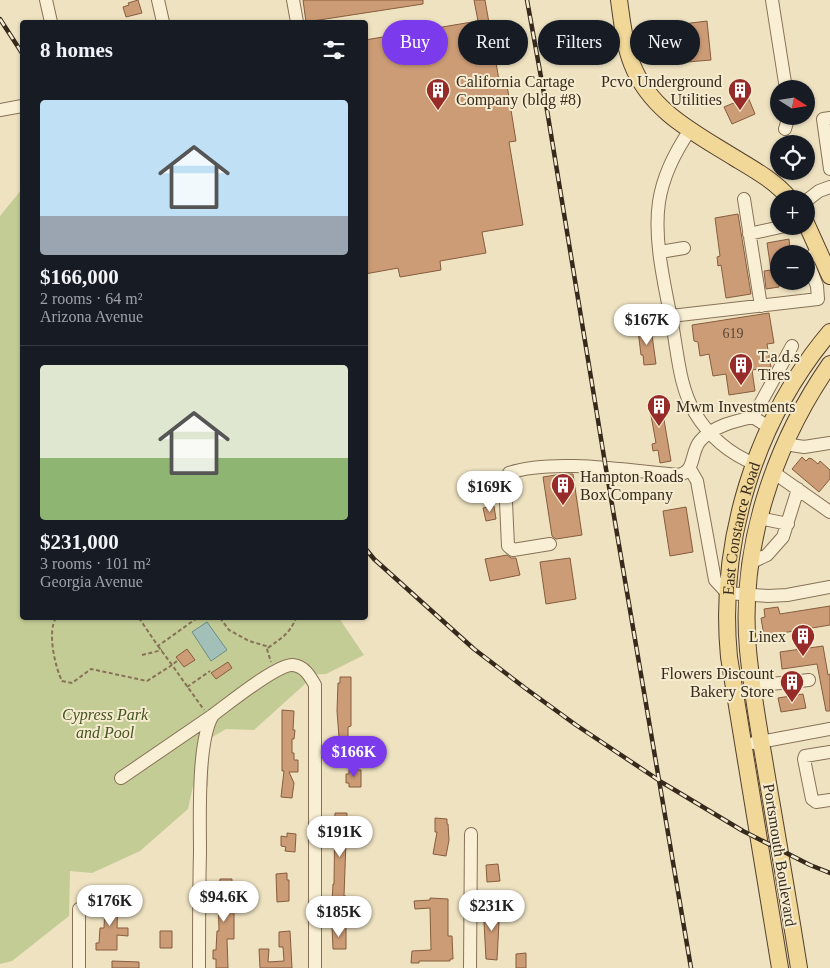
<!DOCTYPE html>
<meta charset="utf-8">
<style>
body{margin:0;font-family:"Times New Roman",serif;background:#20242c;color:#f1f3f6;height:100vh;display:flex;flex-direction:column;font-size:19px;white-space:nowrap}
*{box-sizing:border-box;margin:0}
p{font-size:16px;color:#9ea1a6}
.icon{flex:none;width:28px;height:28px;fill:none;stroke:currentColor;stroke-width:2;stroke-linecap:round;stroke-linejoin:round}
.map{position:relative;flex:1;overflow:hidden}
.sheet{position:absolute;left:20px;top:20px;width:348px;height:600px;display:flex;flex-direction:column;background:#171b24;border-radius:5px;box-shadow:0 1px 4px #0004}
.sheet>*{flex:none}
.top-card{position:absolute;left:382px;top:20px;width:372px;height:45px;display:flex;gap:10px}
.needle{width:32px;rotate:102deg}
.fabs{position:absolute;left:770px;top:80px;display:grid;gap:10px}
.fabs a{display:grid;place-items:center;width:45px;height:45px;border-radius:50%;background:#171b24;box-shadow:0 1px 4px #0004;font-size:25px}
.price{position:absolute;translate:-50% -42px;padding:0 11px;border-radius:18px;background:#fff;color:#222;font-size:16px;line-height:32px;filter:drop-shadow(0 1px 2px #0008)}
.price::after{content:'';position:absolute;left:50%;top:30px;width:15px;height:11px;margin-left:-8px;background:inherit;clip-path:polygon(0 0,100% 0,50% 100%)}
.price.on{background:#7c3aed;color:#fff}
ul{padding:0;list-style:none}
li{display:grid;align-content:center;gap:10px;height:265px;padding:0 20px}
li+li{border-top:1px solid #363941}
li span{display:grid;place-items:center;height:155px;border-radius:5px;color:#555}
li>.icon{margin-inline-start:auto}
span .icon{width:90px;height:90px;fill:#fffc;stroke-width:1}
li b{font-size:21px}
h2{display:flex;justify-content:space-between;align-items:center;height:60px;padding:0 20px;font-size:21px}
.chip{padding:0 18px;border-radius:22px;background:#171b24;box-shadow:0 1px 4px #0004;font-size:18px;line-height:45px}
.chip.on{background:#7c3aed;color:#fff}
.map>svg:first-child{display:block}
</style>
<div class="map">
<svg width="830" height="968" viewBox="0 0 830 968">
<rect width="100%" height="100%" fill="#eee2c1"/>
<path fill="#c4cc95" d="M22,189V618H339L364,655L326,674L305,675V684L254,730L226,729L209,739L208,786H193L188,809L140,851L92,873L70,871L69,916L12,961L0,964V216Z"/>
<path fill="#a3c0b8" stroke="#6b8e86" d="M207,622L227,650L211,661L192,632Z"/>
<path fill="#cc9c76" stroke="#865d3e" d="M138,0L142,13L126,17L123,7L129,5L128,3Z
M303,0H423V4L306,22Z
M474,0H485L499,80L506,79L516,141L509,142L523,225L482,232L486,253L440,261L441,270L400,277L398,268L365,274V40L478,21Z
M707,21L711,60L687,62L683,24Z
M748,97L755,114L732,124L724,107Z
M738,214L751,294L726,298L721,265L718,266L717,257L720,256L715,218Z
M789,239L790,248L780,250V254H779V287L766,289L764,271L771,270L767,243Z
M769,313L774,343L767,344L771,367L752,370L755,391L729,395L726,374L713,376L709,354L700,356L698,342L694,341L692,325Z
M651,328L656,364L644,365L643,355H641L638,330Z
M662,408L671,461L660,463L658,450L653,451L652,444L656,443L650,410Z
M802,457L806,461L809,458L812,459L818,464L820,461L830,470V479L819,492L792,469Z
M562,474H573L582,535L556,539L552,536L543,477Z
M494,506L496,519L486,521L483,508Z
M686,507L693,552L670,556L663,511Z
M507,555L511,558H516L520,575L490,581L485,559Z
M570,558L576,599L546,604L540,562Z
M830,606V625L764,636L761,618L765,617L764,609L778,607L780,614Z
M823,646L828,675L830,674V711H826L817,664L782,669L780,652Z
M187,649L195,660L184,667L176,657Z
M228,662L232,668L216,679L211,673Z
M340,677H351V726L348,727V744H356V753L337,752V737H339L337,711L338,683H340Z
M803,694L806,708L781,712L778,698Z
M282,710L294,711L293,730H295L294,739H292V753H294V760H298V772H289L294,783L292,798L281,797L284,771H282Z
M349,770H361V787H349V783H346V774H349Z
M335,813H347L344,896H346V903H332L333,884H334Z
M435,818L447,819V824H448L449,840L446,856L433,854L437,832H435Z
M287,833L296,834L295,852L285,851L286,847L281,846V836L287,837Z
M498,864L500,881L487,882L486,865Z
M287,873V880H289V901L277,902L276,874Z
M220,879H232L231,905H234V939H227L228,968H216V959H213V950H216L217,931H219L218,894Z
M118,898L117,928H128V936L117,935V950H96V943H99L100,928H104L105,907H102V899Z
M430,898L448,899V936H452L453,959H450V961H419V963H411L412,951L431,950L430,908L415,909L414,901L430,900Z
M490,903H500L497,960L486,959L484,922H488V909H490Z
M332,927H346V949H333Z
M160,931H172V948H160Z
M290,931L292,968H260L259,949H269L268,962L284,961L283,947H279V932Z
M526,953V968H516V954Z
M112,961L139,962V968H112Z"/>
<g fill="none" stroke-linecap="round" stroke-linejoin="round">
<g stroke="#877258" stroke-width="14">
<path id="minor" d="M46,0L51,22
M158,0L163,22
M293,0L297,22
M772,0L786,89
M0,110L22,106
M830,118L823,119L830,169
M785,129L789,116
M690,130C675,152 663,175 659,202C653,242 666,290 673,329C678,357 680,388 695,413C709,436 730,454 755,464
M744,199L761,306
M806,201L819,191L830,187
M749,234L785,226
M660,252L684,248
M671,316L818,299L817,286L806,258L820,253
M770,428L753,417L792,346
M785,444L804,447L830,443
M690,469L697,481L715,580L727,593L768,596L787,595L830,587
M773,472L830,512
M759,518L788,524
M550,544L513,550L508,546L505,480L509,473C553,458 631,471 678,475C696,472 690,453 700,441C713,426 735,421 753,417
M750,563L767,555L783,537L798,489
M753,686L809,680
M754,743L830,729
M830,752L805,756L804,759L812,799L816,802L830,800
M121,778L213,715
M79,968V909
M199,968C199,929 199,891 200,852C200,820 197,740 213,715C228,704 277,664 293,665C304,666 310,676 315,685V968
M470,968L471,834"/>
</g>
<g stroke="#54402d" stroke-width="18">
<g id="major">
<path d="M619,0C622,21 624,44 632,64C650,111 695,133 735,158C755,170 775,181 790,199"/>
<path d="M806,223L830,276"/>
<path id="s1" d="M780,968L729,657C718,542 755,421 830,332"/>
<path d="M799,968C789,904 778,841 767,777C760,735 752,693 748,650C739,549 773,446 830,364"/>
</g>
</g>
<path stroke="#877258" stroke-width="2" stroke-dasharray="4 2.5" stroke-linecap="butt" d="M56,618C47,631 55,667 62,681L72,683L91,669L147,681L172,665L204,710
M139,618L158,646L197,618
M220,618L229,630L249,641L266,646L271,662
M158,646L172,665L178,660
M268,648C282,637 289,635 296,618
M142,655L162,650
M187,687L210,671"/>
<use href="#minor" stroke="#f9efd4" stroke-width="12"/>
<use href="#major" stroke="#f1d898" stroke-width="16"/>
<g stroke="#372a1d" stroke-width="4.5">
<path id="rail" d="M527,0L547,110L606,469L691,968
M0,19L22,53
M365,548L374,559L474,649L525,688L576,725L663,783L743,831L810,865L830,873"/>
</g>
<use href="#rail" stroke="#f5ecd0" stroke-width="2.5" stroke-dasharray="8" stroke-linecap="butt"/>
</g>
<defs>
<g id="building-pin" transform="scale(1.25)"><path d="M0 17L-7.5 6A9.5 9.5 0 1 1 7.5 6Z" fill="#962b29" stroke="#f5ecd0"/><path d="M-4-6H4V6H1V3H-1V6H-4ZM-2.5-4.3h1.7v1.8h-1.7ZM.8-4.3h1.7v1.8H.8ZM-2.5-1h1.7V.8h-1.7ZM.8-1h1.7V.8H.8Z" fill="#fff"/></g>
</defs>
<g fill-rule="evenodd">
<use href="#building-pin" x="438" y="90"/>
<use href="#building-pin" x="740" y="90"/>
<use href="#building-pin" x="741" y="365"/>
<use href="#building-pin" x="659" y="406"/>
<use href="#building-pin" x="563" y="485"/>
<use href="#building-pin" x="803" y="636"/>
<use href="#building-pin" x="792" y="682"/>
</g>
<g text-anchor="middle" dominant-baseline="central" stroke-width="4" stroke-linejoin="round" paint-order="stroke">
<g font-size="14" fill="#5c4633">
<text x="733" y="333">619</text>
</g>
<g font-size="16" fill="#372a1d" stroke="#f5ecd0" text-anchor="start">
<text x="456" y="81">California Cartage<tspan x="456" dy="18">Company (bldg #8)</tspan></text>
<text x="722" y="81" text-anchor="end">Pcvo Underground<tspan x="722" dy="18">Utilities</tspan></text>
<text x="758" y="356">T.a.d.s<tspan x="758" dy="18">Tires</tspan></text>
<text x="676" y="406">Mwm Investments</text>
<text x="580" y="476">Hampton Roads<tspan x="580" dy="18">Box Company</tspan></text>
<text x="786" y="636" text-anchor="end">Linex</text>
<text x="774" y="673" text-anchor="end">Flowers Discount<tspan x="774" dy="18">Bakery Store</tspan></text>
</g>
<g font-size="16" fill="#372a1d" stroke="#f5ecd0">
<text stroke="none"><textPath href="#s1" startOffset="445">East Constance Road</textPath></text>
<text transform="translate(780 855) rotate(81)">Portsmouth Boulevard</text>
</g>
<g font-size="16" font-style="italic" fill="#465323" stroke="#f5ecd0">
<text x="105" y="714">Cypress Park<tspan x="105" dy="18">and Pool</tspan></text>
</g>
</g>
</svg>
<div class="fabs">
<a><svg class="needle" viewBox="-14 -14 28 28"><path d="M0-13l5 13h-10z" fill="#e53935"/><path d="M0 13l5-13h-10z" fill="#9ea1a6"/></svg></a>
<a><svg class="icon" aria-label="locate" viewBox="0 0 24 24"><circle cx="12" cy="12" r="6"/><path d="M12 2v4M12 18v4M2 12h4M18 12h4"/></svg></a>
<a>+</a>
<a>−</a>
</div>
<b class="price" style="left:647px;top:346px">$167K</b>
<b class="price" style="left:490px;top:513px">$169K</b>
<b class="price on" style="left:354px;top:778px">$166K</b>
<b class="price" style="left:340px;top:858px">$191K</b>
<b class="price" style="left:224px;top:923px">$94.6K</b>
<b class="price" style="left:110px;top:927px">$176K</b>
<b class="price" style="left:492px;top:932px">$231K</b>
<b class="price" style="left:339px;top:938px">$185K</b>
<div class="top-card">
<a class="chip on">Buy</a>
<a class="chip">Rent</a>
<a class="chip">Filters</a>
<a class="chip">New</a>
</div>
<section class="sheet">
<h2>8 homes<svg class="icon" aria-label="filters" viewBox="0 0 24 24"><path d="M4 7h16M4 17h16"/><circle cx="9" cy="7" r="2"/><circle cx="15" cy="17" r="2"/></svg></h2>
<ul>
<li><span style="background:linear-gradient(#bfe0f5 75%,#9aa5b1 0)"><svg class="icon" aria-label="home" viewBox="0 0 24 24"><path d="M3 11l9-7 9 7M6 9v11h12V9"/></svg></span><div><b>$166,000</b><p>2 rooms · 64 m²</p><p>Arizona Avenue</p></div></li>
<li><span style="background:linear-gradient(#dfe7d0 60%,#8fb573 0)"><svg class="icon" aria-label="home" viewBox="0 0 24 24"><path d="M3 11l9-7 9 7M6 9v11h12V9"/></svg></span><div><b>$231,000</b><p>3 rooms · 101 m²</p><p>Georgia Avenue</p></div></li>
</ul>
</section>
</div>
